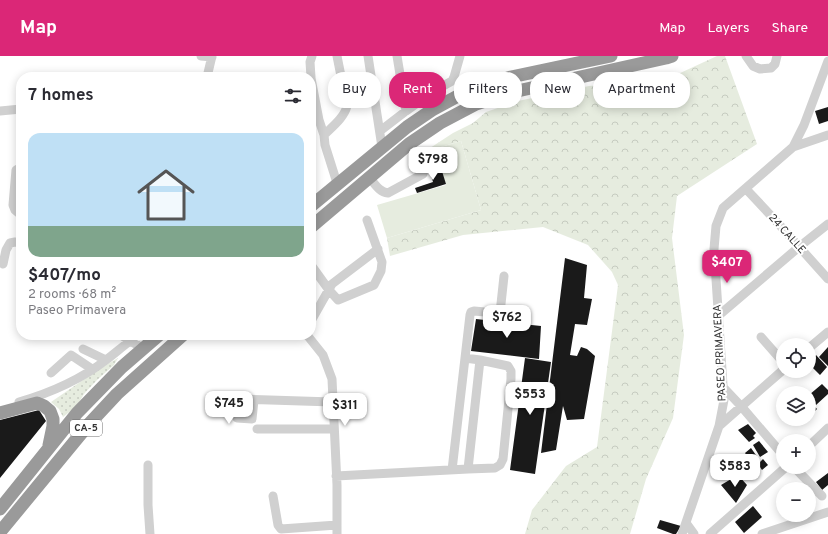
<!DOCTYPE html>
<meta charset="utf-8">
<style>
body{margin:0;font-family:Overpass,sans-serif;background:#f2f2f3;color:#2b2b33;height:100vh;display:flex;flex-direction:column;font-size:15px;white-space:nowrap}
*{box-sizing:border-box;margin:0}
p{font-size:13px;color:#7c7c81}
.icon{flex:none;width:22px;height:22px;fill:none;stroke:currentColor;stroke-width:2;stroke-linecap:round;stroke-linejoin:round}
.map{position:relative;flex:1;overflow:hidden}
.panel{position:absolute;left:16px;top:16px;width:300px;height:268px;display:flex;flex-direction:column;background:#fff;border-radius:16px;box-shadow:0 2px 10px #0003}
.panel>*{flex:none}
.top-card{position:absolute;left:328px;top:16px;width:380px;height:36px;display:flex;gap:8px}
.fabs{position:absolute;left:776px;top:282px;display:grid;gap:8px}
.fabs a{display:grid;place-items:center;width:40px;height:40px;border-radius:50%;background:#fff;box-shadow:0 2px 10px #0003;font-size:20px}
.price{position:absolute;translate:-50% -34px;padding:0 9px;border-radius:8px;background:#fff;color:#222;font-size:13px;line-height:26px;filter:drop-shadow(0 1px 2px #0008)}
.price::after{content:'';position:absolute;left:50%;top:24px;width:12px;height:9px;margin-left:-6px;background:inherit;clip-path:polygon(0 0,100% 0,50% 100%)}
.price.on{background:#db2777;color:#fff}
ul{padding:0;list-style:none}
li{display:grid;align-content:center;gap:8px;height:212px;padding:0 12px}
li+li{border-top:1px solid #e1e1e2}
li span{display:grid;place-items:center;height:124px;border-radius:12px;color:#555}
li>.icon{margin-inline-start:auto}
span .icon{width:72px;height:72px;fill:#fffc;stroke-width:1}
li b{font-size:17px}
h2{display:flex;justify-content:space-between;align-items:center;height:48px;padding:0 12px;font-size:17px}
.pill{padding:0 14px;border-radius:16px;background:#fff;box-shadow:0 2px 10px #0003;font-size:14px;line-height:36px}
.pill.on{background:#db2777;color:#fff}
header{display:flex;align-items:center;gap:24px;box-sizing:border-box;height:56px;padding:0 20px;background:#db2777;color:#fff}
header strong{font-size:19px}
nav{display:flex;gap:22px;margin-inline-start:auto;font-size:14px}
.map>svg:first-child{display:block}
</style>
<header>
<strong>Map</strong>
<nav><a>Map</a><a>Layers</a><a>Share</a></nav>
</header>
<div class="map">
<svg width="828" height="478" viewBox="0 0 828 478">
<defs>
<pattern id="grass-dots" width="8" height="8" patternUnits="userSpaceOnUse"><rect width="8" height="8" fill="#e6ecdf"/><path d="M2 2h.1M6 6h.1" fill="none" stroke="#c6cbc0" stroke-width="1.8" stroke-linecap="round"/></pattern>
<pattern id="forest-crowns" width="20" height="18" patternUnits="userSpaceOnUse"><rect width="20" height="18" fill="#e6ecdf"/><path d="M2 6a3 3 0 1 1 6 0M12 15a3 3 0 1 1 6 0" fill="none" stroke="#c6cbc0"/></pattern>
</defs>
<rect width="100%" height="100%" fill="#fff"/>
<path fill="url(#grass-dots)" d="M118,302L114,309L97,324L84,338L76,351L63,361L59,353L51,346L99,313Z"/>
<path fill="url(#forest-crowns)" d="M717,0H725L757,88L677,140L672,182L684,279L673,362L646,423L630,478H525L532,454L566,410L597,391L618,229L612,216L588,189L543,171L463,179L390,200L387,182L481,154L461,85L424,96L453,77L473,67L486,56L518,45L589,30L665,24Z"/>
<path fill="#e6ecdf" d="M461,85L481,154L387,182L377,149L446,129L441,113L430,116L424,96Z"/>
<path fill="#1a1a1a" d="M828,51V65L819,68L815,55Z
M441,112L446,128L417,137L415,132L433,126L430,116Z
M565,202L587,209L584,242L592,243L587,269L575,268L570,299L577,300L581,291L587,293L595,300L584,363L567,364L563,350L556,394L541,397Z
M476,263L541,270L539,303L471,295Z
M828,291V310L819,301Z
M816,299L827,311L820,319L809,308V307Z
M525,302L551,306L535,418L510,414Z
M822,328L828,334V338L816,349L809,342V339Z
M809,344L817,353L809,361Z
M39,354L46,365L0,422V364Z
M748,368L756,377L753,380L755,382L749,386L738,374Z
M759,385L768,396L760,401L753,389Z
M751,392L758,402L753,408L745,397Z
M763,403L768,409L762,414L758,408Z
M728,409L732,415L725,421L721,415Z
M828,417V429L822,434L816,426Z
M738,419L747,429L736,447L721,429Z
M753,450L762,461L744,477L735,466Z
M660,464L681,470L676,478H673L657,472Z"/>
<g fill="none" stroke-linecap="round" stroke-linejoin="round">
<path stroke="#d0d0d0" stroke-width="9" d="M201,0L212,1
M337,0L347,50C344,62 332,71 324,79L325,89L337,127
M368,0L382,91
M397,0L406,55
M746,0L753,10L760,13L771,12L775,8L777,0
M207,21L212,0
M311,21L310,6L312,0
M311,22L319,64L324,79
M0,55L21,53
M380,75L406,55L434,35L452,25L454,21L460,0
M793,91L828,79
M21,111L16,114L13,149L15,154L21,159
M369,121C375,128 379,136 388,137L423,118
M746,133L776,165L828,223
M3,208L6,194L10,187L15,186L21,187
M311,209L329,234L338,244L374,229L381,215L382,206L367,164
M500,257L504,220
M718,260L799,191L828,168
M311,265L332,228L378,193
M121,279L130,285L137,279
M307,279L323,299L332,323L337,429V478
M761,281L783,306
M809,292L828,276
M83,293L106,304
M465,302L480,304L508,310L511,315V323L503,403L500,409L495,412L468,413L480,304
M51,317L71,299L92,313
M723,331L741,350L783,399
M254,344L252,363L237,362L238,343L333,346
M19,346C50,337 80,324 106,304C114,298 122,291 130,285L143,292
M719,370L783,314
M257,373H334
M809,390L828,372
M148,409V449L150,478
M794,411L822,440
M452,414L470,259L471,256L474,255L508,258
M336,420L468,413
M273,440L278,469L281,473L337,469
M686,467L694,478
M682,478L719,370L724,344L714,193L716,170L723,152L793,91L804,69L828,5
M710,478L786,411
M762,478L828,456"/>
<path stroke="#9a9a9a" stroke-width="13" d="M311,150L407,71L432,54L469,34L511,21L611,0
M311,171L409,88L440,67L476,48L513,36L666,2L672,0
M0,357L37,347L44,350L50,355L53,363V370L49,389
M0,453L77,357L122,311L159,279
M0,476L89,368L117,338L183,279"/>
</g>
<g text-anchor="middle" dominant-baseline="central" stroke-width="4" stroke-linejoin="round" paint-order="stroke">
<rect fill="#fff" stroke="#707070" stroke-width="1" x="70" y="364" width="32" height="16" rx="3"/>
<g font-size="10" font-weight="bold" fill="#333">
<text x="86" y="372">CA-5</text>
</g>
<g font-size="11" fill="#333" stroke="#fff">
<text transform="translate(787 178) rotate(48)">24 CALLE</text>
<text transform="translate(720 297) rotate(-93)">PASEO PRIMAVERA</text>
</g>
</g>
</svg>
<div class="fabs">
<a><svg class="icon" aria-label="locate" viewBox="0 0 24 24"><circle cx="12" cy="12" r="6"/><path d="M12 2v4M12 18v4M2 12h4M18 12h4"/></svg></a>
<a><svg class="icon" aria-label="layers" viewBox="0 0 24 24"><path d="M12 4l9 5-9 5-9-5zM3 14l9 5 9-5"/></svg></a>
<a>+</a>
<a>−</a>
</div>
<b class="price" style="left:433px;top:125px">$798</b>
<b class="price on" style="left:727px;top:228px">$407</b>
<b class="price" style="left:507px;top:283px">$762</b>
<b class="price" style="left:530px;top:360px">$553</b>
<b class="price" style="left:229px;top:369px">$745</b>
<b class="price" style="left:345px;top:371px">$311</b>
<b class="price" style="left:735px;top:432px">$583</b>
<div class="top-card">
<a class="pill">Buy</a>
<a class="pill on">Rent</a>
<a class="pill">Filters</a>
<a class="pill">New</a>
<a class="pill">Apartment</a>
</div>
<section class="panel">
<h2>7 homes<svg class="icon" aria-label="filters" viewBox="0 0 24 24"><path d="M4 7h16M4 17h16"/><circle cx="9" cy="7" r="2"/><circle cx="15" cy="17" r="2"/></svg></h2>
<ul>
<li><span style="background:linear-gradient(#bfe0f5 75%,#7fa58c 0)"><svg class="icon" aria-label="home" viewBox="0 0 24 24"><path d="M3 11l9-7 9 7M6 9v11h12V9"/></svg></span><div><b>$407/mo</b><p>2 rooms · 68 m²</p><p>Paseo Primavera</p></div></li>
</ul>
</section>
</div>
